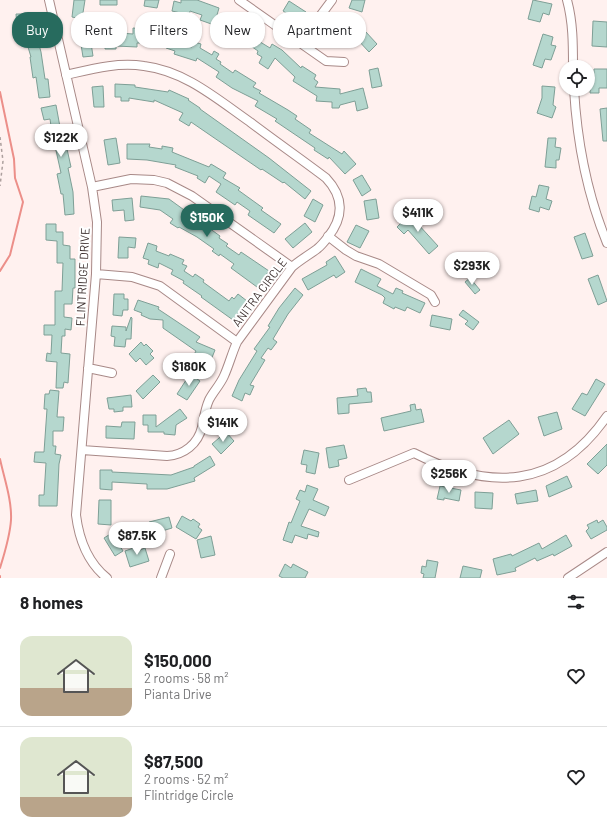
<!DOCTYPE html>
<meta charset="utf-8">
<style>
body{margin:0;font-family:Barlow,sans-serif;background:#f6f6f6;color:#202124;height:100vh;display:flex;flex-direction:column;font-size:15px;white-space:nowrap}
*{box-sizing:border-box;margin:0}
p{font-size:13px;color:#757577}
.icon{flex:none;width:22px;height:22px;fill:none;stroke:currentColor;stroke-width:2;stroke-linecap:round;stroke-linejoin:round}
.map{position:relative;height:578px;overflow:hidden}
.panel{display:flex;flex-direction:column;background:#fff;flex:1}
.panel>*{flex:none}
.banner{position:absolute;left:12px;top:12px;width:400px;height:36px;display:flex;gap:8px}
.fabs{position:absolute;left:559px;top:60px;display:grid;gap:8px}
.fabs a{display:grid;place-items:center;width:36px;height:36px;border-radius:50%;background:#fff;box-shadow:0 1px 3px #0004;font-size:20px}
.price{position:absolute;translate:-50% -34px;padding:0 9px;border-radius:14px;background:#fff;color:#222;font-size:13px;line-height:26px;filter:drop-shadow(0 1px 2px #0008)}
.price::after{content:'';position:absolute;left:50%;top:24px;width:12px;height:9px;margin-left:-6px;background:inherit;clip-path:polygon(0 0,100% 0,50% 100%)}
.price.on{background:#276b5e;color:#fff}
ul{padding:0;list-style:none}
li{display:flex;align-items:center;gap:12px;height:100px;padding:0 20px}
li+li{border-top:1px solid #e0e0e0}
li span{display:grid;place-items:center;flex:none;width:112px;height:80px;border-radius:12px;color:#555}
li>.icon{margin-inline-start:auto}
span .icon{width:48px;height:48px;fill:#fffc;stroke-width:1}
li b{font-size:17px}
h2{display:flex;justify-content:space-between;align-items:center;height:48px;padding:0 20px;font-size:17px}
.pill{padding:0 14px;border-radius:16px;background:#fff;box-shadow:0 1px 3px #0004;font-size:14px;line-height:36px}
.pill.on{background:#276b5e;color:#fff}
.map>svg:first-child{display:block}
</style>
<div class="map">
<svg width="607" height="578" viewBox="0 0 607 578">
<rect width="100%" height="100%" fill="#fff1ef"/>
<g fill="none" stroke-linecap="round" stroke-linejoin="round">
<path stroke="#ec8f89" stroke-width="2" d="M0,92L14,159L15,178L23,202L10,255L0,271
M0,459C4,478 12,500 11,520C10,536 5,552 0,568
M0,576V578"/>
</g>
<path fill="#b5d7ce" stroke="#7e9f96" d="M74,0H85L82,19L72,17Z
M100,0H117V5H100Z
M145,0H159L157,8L144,6Z
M181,0H197L219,8L217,15L232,22L234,18L243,23L260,35L257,40L270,48L272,44L282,50L301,68L302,66L316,75L314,79L318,82L315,87L340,89V94L363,88L368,108L357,111L355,101L340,105L339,108H332V102L316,101L317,96L293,81L295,77L275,58L268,69L259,63L262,57L257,54L258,51L245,42L248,38L233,31L232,35L216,27L217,26L200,20L202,15L190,11L189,15L172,11L174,1L181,3Z
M352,0H365L362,12L349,8Z
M533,0L552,4L549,15L543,13L540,22L528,19Z
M289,1L306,12L300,21L283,11Z
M16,14H25L26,28H17Z
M341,17L350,23L347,26L351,29L348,33L343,31L341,34L333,28Z
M593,21L607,22V47L592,46Z
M158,27L173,31L171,36L177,37L175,42L192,47L194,42L201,44L200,48L212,55L214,51L219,54L216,59L221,62L220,64L233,73L235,70L256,83L253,87L261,91L259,93L288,110L297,116L295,119L311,130L309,133L342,154L344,151L356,164L345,174L329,157L328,159L314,150L315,148L275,121L277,119L255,106L258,101L232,88L216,77L219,72L197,58L196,61L174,54L175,51L166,48L167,44L147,38V43H137V47L116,46V49H105L106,31H120V33L133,34V28L143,29V34L156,35Z
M89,30L93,56L83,57L79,32Z
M365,31L377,44L369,52L357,39Z
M36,34L41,52L45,79H48L50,97L39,98L36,77L33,78L30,57H31L25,37Z
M543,34L553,37L551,45L556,46L551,60L545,59L542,68L533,65Z
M378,68L382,86L372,88L369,70Z
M594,69H607V88H599V93H590L591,79H594Z
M115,84L135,85V87L168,92L169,90L189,99L188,100L200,108V109L269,158L311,191L305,199L284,182L283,183L262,169L261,170L191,122L189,126L179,120L183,113L154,100V102L129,98V101H121V97H115Z
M103,86L104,107H94L92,87Z
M542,86L555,87L553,105L556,107L552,118L537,113L542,98Z
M56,105L60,127L62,126L65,149H67L71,167L68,168L73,192L74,214L65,215L63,194H61L57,174L61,173L55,146L54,147L50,119L44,120L41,108Z
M607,108V141H603L600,109Z
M116,138L120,163L108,165L104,140Z
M548,138H556L555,147L561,148L559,160H556V168L545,167Z
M127,144H150L149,147L162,149V146L173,148L172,152L209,167L211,164L226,173L223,178L240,188L238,190L263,208L261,210L281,224L274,233L248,215L250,211L237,202L235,205L216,192L221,184L209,176L205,183L197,178L198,176L175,167L176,165L147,160L127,159Z
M362,175L371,190L362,196L353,180Z
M539,185L549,187L546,199L552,201L549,210L540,207L539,212L529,209L532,196L536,197Z
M141,196L169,199L220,236L219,238L228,244L226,246L239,255L241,252L269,271L257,287L231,268L234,264L220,254L219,256L212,251L214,249L197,237L179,227L178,228L170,223L173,219L160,210L140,207Z
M132,198L134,220L125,221L124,210L113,211L112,200Z
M313,199L323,205L315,222L304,216Z
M376,199L379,218L367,220L364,201Z
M412,212L419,220L417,223L438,246L429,254L408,230L404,234L397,227Z
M305,223L312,232L293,248L285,239Z
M46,224H56V232H63V245L70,246V259H75V288H73L72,304H64V317L72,318L71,330L65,329V336H62L61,353L70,354L68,383L64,382L63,388H56L57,362L46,361L47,353L51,354L52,335H44V325H55V291H62L63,263H57V241L46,240Z
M356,225L369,231L360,248L347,242Z
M585,233L593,256L582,259L574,237Z
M119,237L136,238L135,248L128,247V258H118Z
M148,243L157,246L156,251L169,256L170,254L184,260L182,264L187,266L184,271L193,277L195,274L204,280L203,282L229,301L232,297L234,299L238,294L247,301L233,320L201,297L202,296L183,283L184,281L171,274L173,270L159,263L158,268L148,264L149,260L143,258Z
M335,256L345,272L336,278L334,275L308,290L302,279L327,265L326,262Z
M361,269L381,279L377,286L393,294L396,288L403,291L402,293L425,303L420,313L407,307L405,311L395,307L394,309L383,303L385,298L382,295L355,282Z
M598,275L607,301L598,305L588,279Z
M470,278L480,290L475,294L465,282Z
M295,288L303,295L288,314L273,339L277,342L271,350L268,348L261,358L265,360L250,385L254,386L250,395L245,393L242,401L232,396L239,380L257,351L254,349L270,327L268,326L279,308Z
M114,294H124V299H128V310H123L122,316L113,315Z
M138,300L159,307L158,309L200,337L196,342L215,350L209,365L192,358L196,351L163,328V320L150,319L141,315L142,313L134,310Z
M463,310L479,322L473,330L465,324L468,321L459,315Z
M432,315L452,319L450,330L430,326Z
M131,317L132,318L131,339H126L125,347L114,346L115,337L111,336L112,326L126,327V331Z
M141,342L144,346L146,344L153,351L150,354L154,358L146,365L140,358L136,362L129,354Z
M190,374L200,381L187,400L177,394Z
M153,375L160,382L143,399L136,391Z
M596,379L605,384L585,416L572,409L582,393L587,395Z
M366,388L367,392H371L372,402L349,404V413L338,414L337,398L358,396L357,389Z
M50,390L59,391L57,417H64L63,431H53V446H56L55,454L61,455L59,464L57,506H39V495H44L46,463L34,462L35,452H44L47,409H44L45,394H49Z
M131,395L132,407H123V411L114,412V409H109L107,398Z
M415,404L416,410L421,409L424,422L384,431L381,418L411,411L410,405Z
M180,409L187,418L176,425L175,435L164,434V432H148V425H143V415H156V427Z
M557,412L562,429L544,436L538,417Z
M509,420L519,434L493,454L483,438Z
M122,422H135L134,439L106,438V426L121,427Z
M226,432L234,441L221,454L212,444Z
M607,444V465L598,474L587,464Z
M344,445L347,458L338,460L339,466L329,468L326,448Z
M304,450L319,453L315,474L306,472L307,465L301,464Z
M210,456L215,465L194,478L195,481L167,489H147V484L112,482V490L100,489V470H112V472L171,475L194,467V466Z
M567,476L572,487L549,497L546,486Z
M307,485L318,489L313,500L329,507L325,516L309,509L301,526L319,532L318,537L308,534L307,539L295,535L292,543L283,540L289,522L291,523L300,501L296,499L300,490L305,492Z
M440,486L461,490L459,501L444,498V500L437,499Z
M536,490L538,501L517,504L515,494Z
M475,492L493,493L492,509L475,508Z
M99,500H111V525L98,524Z
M182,516L191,521L193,519L200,524L198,527L202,530L196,539L176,527Z
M169,517L172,528L152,534L149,522Z
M597,520L598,523L603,520L607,527V530L591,539L586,531L589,528L587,525Z
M112,533L123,551L115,556L104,538Z
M566,535L572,546L554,556L553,554L537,561L535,558L515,568L516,571L497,575L493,559L511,554L512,556L539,543L542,549Z
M211,536L215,555L201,558L197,540Z
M139,546L140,550L145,548L149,561L130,567L125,551Z
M427,560L438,562L435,578H423L424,574L421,573L422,566L426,567Z
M285,564L291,568L293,564L308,572L305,578H283L279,576Z
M463,566L482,570L480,578H460Z"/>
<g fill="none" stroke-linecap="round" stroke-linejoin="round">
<g stroke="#a88987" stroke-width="10">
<path id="minor" d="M49,0L92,187L97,222L96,274L76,515C79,539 87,562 107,578
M239,0L326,61L344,62
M567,0C573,22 573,44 573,67
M300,43L332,0
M66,75C92,69 117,62 144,66C185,71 217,99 250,122C275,141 301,159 326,178C344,197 344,217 328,237C325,241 322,245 317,249C309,255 300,260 292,267L237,342C232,353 229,365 224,376C220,385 213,392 209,400C205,409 204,418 202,427C198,444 184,455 167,456L82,450
M574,89C577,141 587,194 607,243
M92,187L131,179L154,180L167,183L192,196L292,267
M328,236L346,250L356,256L379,264L431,295L435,302
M96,274L132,277L160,286L237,342
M88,368L112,373
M349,480L414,453C489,491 556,490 607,416
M161,578L170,554
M568,578L607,552"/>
</g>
<path stroke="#ada09e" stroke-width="1.5" stroke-dasharray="3 3" stroke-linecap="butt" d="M0,137L3,161L0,186"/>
<use href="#minor" stroke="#fff" stroke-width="8"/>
</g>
<g text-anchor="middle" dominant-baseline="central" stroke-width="4" stroke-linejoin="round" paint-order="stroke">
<g font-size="12" fill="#3c2f2e" stroke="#fff">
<text transform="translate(82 277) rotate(-87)">FLINTRIDGE DRIVE</text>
<text transform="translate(259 292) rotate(-53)">ANITRA CIRCLE</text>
</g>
</g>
</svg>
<div class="fabs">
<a><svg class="icon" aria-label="locate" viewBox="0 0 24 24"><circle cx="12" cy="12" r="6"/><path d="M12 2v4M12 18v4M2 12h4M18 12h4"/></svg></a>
</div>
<b class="price" style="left:61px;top:158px">$122K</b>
<b class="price" style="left:418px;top:233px">$411K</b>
<b class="price on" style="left:207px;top:238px">$150K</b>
<b class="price" style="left:472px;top:286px">$293K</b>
<b class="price" style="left:189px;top:387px">$180K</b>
<b class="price" style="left:223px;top:443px">$141K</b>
<b class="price" style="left:449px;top:494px">$256K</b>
<b class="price" style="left:137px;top:556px">$87.5K</b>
<div class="banner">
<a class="pill on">Buy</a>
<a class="pill">Rent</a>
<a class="pill">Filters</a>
<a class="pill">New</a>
<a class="pill">Apartment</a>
</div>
</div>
<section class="panel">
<h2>8 homes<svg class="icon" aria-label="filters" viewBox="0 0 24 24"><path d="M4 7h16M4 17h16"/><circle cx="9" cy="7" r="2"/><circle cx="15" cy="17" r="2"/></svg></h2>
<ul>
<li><span style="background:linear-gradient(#dfe7d0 65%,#b9a48a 0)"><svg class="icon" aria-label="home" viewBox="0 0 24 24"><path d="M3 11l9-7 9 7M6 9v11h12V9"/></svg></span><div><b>$150,000</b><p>2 rooms · 58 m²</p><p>Pianta Drive</p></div><svg class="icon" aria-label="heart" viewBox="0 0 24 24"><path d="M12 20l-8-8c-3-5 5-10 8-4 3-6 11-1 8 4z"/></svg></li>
<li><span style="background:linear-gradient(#dfe7d0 75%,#b9a48a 0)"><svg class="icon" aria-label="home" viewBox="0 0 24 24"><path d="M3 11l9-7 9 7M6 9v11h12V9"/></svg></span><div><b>$87,500</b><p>2 rooms · 52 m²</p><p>Flintridge Circle</p></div><svg class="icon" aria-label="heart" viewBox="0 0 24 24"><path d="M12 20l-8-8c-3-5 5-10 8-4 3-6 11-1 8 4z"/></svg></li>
</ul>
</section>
